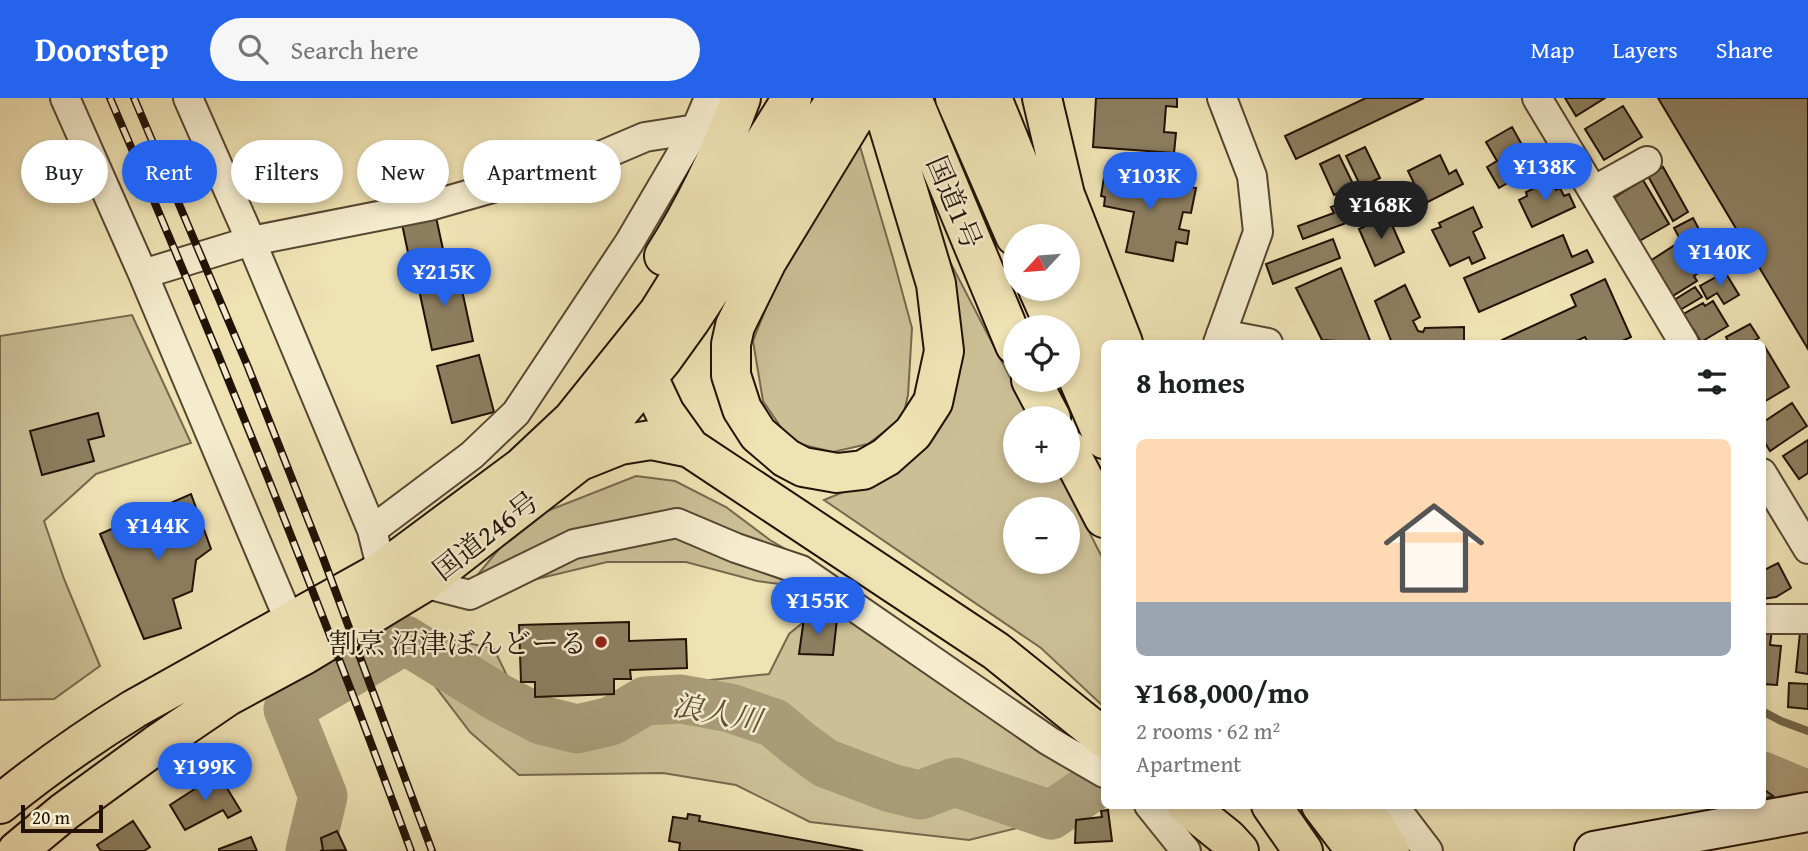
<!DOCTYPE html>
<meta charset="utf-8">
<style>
body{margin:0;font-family:"Gentium Book Plus","Noto Serif JP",serif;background:#f6f6f6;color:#202124;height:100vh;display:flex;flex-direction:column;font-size:26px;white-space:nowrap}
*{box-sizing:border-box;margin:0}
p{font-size:23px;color:#757577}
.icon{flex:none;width:38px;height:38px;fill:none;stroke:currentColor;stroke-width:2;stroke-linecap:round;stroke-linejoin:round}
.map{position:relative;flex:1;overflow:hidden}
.side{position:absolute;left:1101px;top:242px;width:665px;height:469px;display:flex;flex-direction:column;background:#fff;border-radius:10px;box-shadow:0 4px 10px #0003}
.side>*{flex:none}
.top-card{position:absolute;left:21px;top:42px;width:665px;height:63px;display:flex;gap:14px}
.needle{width:46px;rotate:244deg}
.buttons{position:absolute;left:1003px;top:126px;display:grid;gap:14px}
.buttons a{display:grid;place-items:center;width:77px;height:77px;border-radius:50%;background:#fff;box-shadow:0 4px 10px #0003;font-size:35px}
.scale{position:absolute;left:21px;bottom:18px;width:82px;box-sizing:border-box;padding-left:7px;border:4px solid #221206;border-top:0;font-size:19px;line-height:24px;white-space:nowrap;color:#221206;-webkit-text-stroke:5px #f5ecce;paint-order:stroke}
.price{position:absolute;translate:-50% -60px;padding:0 16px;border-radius:24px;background:#2563eb;color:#fff;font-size:23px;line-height:46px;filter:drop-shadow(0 2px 4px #0008)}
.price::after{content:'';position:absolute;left:50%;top:42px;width:21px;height:16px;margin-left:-10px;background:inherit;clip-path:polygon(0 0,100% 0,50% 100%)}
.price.selected{background:#222;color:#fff}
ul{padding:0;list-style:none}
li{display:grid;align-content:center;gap:14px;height:371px;padding:0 35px}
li+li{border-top:2px solid #e0e0e0}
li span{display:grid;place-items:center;height:217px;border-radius:10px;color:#555}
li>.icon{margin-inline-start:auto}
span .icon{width:126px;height:126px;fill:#fffc;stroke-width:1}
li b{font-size:30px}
h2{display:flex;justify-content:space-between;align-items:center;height:84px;padding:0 35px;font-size:30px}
.pill{padding:0 24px;border-radius:32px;background:#fff;box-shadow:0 4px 10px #0003;font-size:24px;line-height:63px}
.pill.selected{background:#2563eb;color:#fff}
header{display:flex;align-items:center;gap:42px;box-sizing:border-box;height:98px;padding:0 35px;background:#2563eb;color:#fff}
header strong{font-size:33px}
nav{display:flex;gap:38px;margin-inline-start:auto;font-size:24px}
.search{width:490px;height:63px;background:#f6f6f6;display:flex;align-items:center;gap:18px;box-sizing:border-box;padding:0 24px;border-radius:38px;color:#757577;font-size:26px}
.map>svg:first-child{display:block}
</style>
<header>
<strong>Doorstep</strong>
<div class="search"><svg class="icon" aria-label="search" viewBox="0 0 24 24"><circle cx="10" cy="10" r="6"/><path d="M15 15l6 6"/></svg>Search here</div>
<nav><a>Map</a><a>Layers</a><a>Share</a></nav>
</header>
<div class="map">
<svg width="1808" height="753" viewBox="0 0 1808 753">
<rect width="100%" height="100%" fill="#efe2b3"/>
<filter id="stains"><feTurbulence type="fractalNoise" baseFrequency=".00286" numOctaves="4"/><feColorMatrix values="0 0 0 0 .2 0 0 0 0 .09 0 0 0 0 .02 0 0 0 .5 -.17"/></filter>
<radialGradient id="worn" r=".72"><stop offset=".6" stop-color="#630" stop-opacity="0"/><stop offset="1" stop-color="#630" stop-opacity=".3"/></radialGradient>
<path fill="#ccbf96" stroke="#77684e" stroke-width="2" fill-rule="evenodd" d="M856,35L893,160L912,230L908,297L903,319L868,346L833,354L791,344L763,303L753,243L776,184Z
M932,129L1031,320H1015V373H1058L1104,463V609L1041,550L824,402L899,371L937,324ZM1015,411H1068V464H1015Z
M132,217L191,345L96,376L44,423L64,481L100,568L54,601L0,602V238Z
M636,378L675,383L726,409L770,442L809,465L819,491L757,483L686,464H607L508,488L475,480L522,423Z
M833,500L1085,677L1041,724L969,742L810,724L736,687L663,675L519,677L470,634L413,559L409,539L434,537L494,551L513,590L553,610H633L647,582L681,585L769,576L789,536Z"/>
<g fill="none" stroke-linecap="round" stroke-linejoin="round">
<path stroke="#73644a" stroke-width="8" d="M1762,613L1781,623L1808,633"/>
<path stroke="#a99b78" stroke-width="49" d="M1762,678L1808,697
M310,753L323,698L288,611L405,542L499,600L541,622L577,631L611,623L645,603L681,601L730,610L774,625L799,646L825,665L891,690L920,697L955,684L1051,717L1098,685"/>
</g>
<path fill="#8d7e60" stroke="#221206" stroke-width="2" d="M1096,0H1177V9L1166,8L1164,34L1176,35L1174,55L1093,49Z
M1366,0H1424L1296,61L1285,38Z
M1565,0H1605L1576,18Z
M1658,0H1808V251Z
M1623,8L1642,39L1604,62L1585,31Z
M1512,29L1531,63L1543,56L1550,70L1529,82L1523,76L1499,90L1487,69L1497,63L1486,44Z
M1365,49L1380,80L1361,89L1346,58Z
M1339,57L1354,88L1334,97L1320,66Z
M1440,57L1449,76L1456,72L1463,86L1424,106L1408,73Z
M1663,69L1688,114L1673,123L1648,78Z
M1105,73L1196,90L1191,115L1183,114L1179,131L1189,133L1187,146L1176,144L1173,163L1126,154L1134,114L1104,108L1105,99L1101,98Z
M1552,82L1556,92L1560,90L1564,98L1569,96L1575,109L1532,129L1519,102L1527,98L1526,94Z
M1643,82L1669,126L1636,145L1610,102Z
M1389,88L1395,107L1303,141L1298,128L1334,115L1331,109Z
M1473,109L1482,129L1473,134L1485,160L1472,166L1469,159L1450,168L1432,132L1441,129L1439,125Z
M1388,118L1404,154L1375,168L1359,131Z
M436,119L444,156L410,164L402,126Z
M1693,120L1701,135L1682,145L1674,130Z
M1563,137L1572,159L1587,152L1593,164L1479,214L1464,180Z
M1333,141L1340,160L1273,186L1266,166Z
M1675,147L1680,155L1687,151L1701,173L1694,178L1697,183L1671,199L1650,163Z
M457,169L473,243L432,252L416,178Z
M1341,170L1371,245L1322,242L1296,190Z
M1725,174L1739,197L1724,206L1717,195L1707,201L1700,188Z
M1605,181L1631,239L1618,245H1588L1585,239L1572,245H1503L1502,242L1576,208L1571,197Z
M1405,187L1420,219L1413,223L1418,233L1423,234L1425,230L1464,229V245H1392L1375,203Z
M1695,189L1702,199L1680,212L1674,202Z
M1713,203L1728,228L1701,244L1694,232L1688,235L1678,219L1703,205L1705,208Z
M1750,226L1759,240L1750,245H1729L1726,239Z
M1765,249L1789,289L1762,305V251Z
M479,257L494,314L452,325L437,268Z
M1792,305L1807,328L1770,353L1762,340V325Z
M98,315L104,338L88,342L94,363L42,377L30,333Z
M1808,342V375L1799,381L1783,358Z
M191,396L211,451L196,462L192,493L173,501L181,530L144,541L100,436Z
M1778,465L1791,490L1776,499L1762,501V473Z
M804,520L837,521L833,557L799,556Z
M629,524V543L686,541L687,570L630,572L631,581H614V596L535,599V584H521L519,527Z
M1762,530L1772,531L1770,547L1781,548L1777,587L1762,586Z
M1800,534L1808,535V576L1796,574Z
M1789,585L1808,586V611L1788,609Z
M213,679L222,682L241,713L228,720L223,712L185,732L170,707Z
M1762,690L1773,698L1762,702Z
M1697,707H1719L1714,713Z
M1108,712L1112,743L1075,745L1076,722L1102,719L1101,713Z
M688,716L700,718L699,723L863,753H679L680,745L669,743L673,719L687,721Z
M133,723L150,749L144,753H101L97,747Z
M337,733L346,752L320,753L323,752L321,740Z
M251,739L257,753H219V751Z"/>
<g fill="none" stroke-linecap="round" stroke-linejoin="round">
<g stroke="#554631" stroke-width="32">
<path id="street" d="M65,0L143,176L290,524
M188,0L251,143L372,432L382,473
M1537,0L1593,93L1647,63
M1593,93L1684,245
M143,176L251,143L429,108L591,62L645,39L696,31
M1221,236L1268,245
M1218,245L1258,134L1252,78L1222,0
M1762,375L1808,451
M372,432L472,357L516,315L629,145L696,31L709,0
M423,485L470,497L574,446L677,425L736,450L801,472L1049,643L1104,675
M1762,521H1808
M1149,707L1186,753
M1393,707L1428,753"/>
</g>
<g stroke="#221206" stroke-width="42">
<path id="secondary" d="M1594,753L1808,714"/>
</g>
<g stroke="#221206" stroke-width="42">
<path id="highway" d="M912,0L1015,247
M955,0L1015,138
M992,0L1048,138
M1042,0L1065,97L1123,245
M854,9V20L767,163L735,228L731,246V277L742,311L758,336L786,360L803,369L837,375L863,372L886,359L913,335L933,304L944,253L936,186L880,0
M664,158C695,109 721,55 741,0
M1068,185L1104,276
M1038,191L1055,229
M652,256L648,279L665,315L690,350
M1068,257L1104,341
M1031,282L1051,320
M1068,351L1104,420
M580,363L620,347L651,342L690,350L996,553L1104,640
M0,706C43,671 87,640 134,611L382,473L522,369L573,321L658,215L792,0
M1186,707L1227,740L1239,753
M1271,707L1303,753
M1321,707L1356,753
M1361,707L1390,753
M17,753L64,714L156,647L228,598L304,557L423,485L577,365L662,262L690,223L837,0"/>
</g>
<use href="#street" stroke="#f5ecce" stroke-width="28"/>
<use href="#secondary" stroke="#f5ecce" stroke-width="38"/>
<use href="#highway" stroke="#efe2b3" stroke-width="38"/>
<g stroke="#221206" stroke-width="8">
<path id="rail" d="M110,0C217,248 318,499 411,753
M134,0L248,269L322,457L432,753"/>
</g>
<use href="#rail" stroke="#f5ecce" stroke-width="5" stroke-dasharray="16" stroke-linecap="butt"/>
</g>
<circle fill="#8f2418" stroke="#f5ecce" stroke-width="2.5" cx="601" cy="544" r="7"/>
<g text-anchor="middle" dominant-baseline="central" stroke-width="5" stroke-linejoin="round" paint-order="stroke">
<g font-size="28" fill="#221206" stroke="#f5ecce">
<text transform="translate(955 104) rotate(67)">国道1号</text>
<text transform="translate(485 437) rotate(-38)">国道246号</text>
</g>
<g font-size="28" fill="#221206" stroke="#f5ecce" text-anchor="end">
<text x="587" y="544">割烹 沼津ぼんどーる</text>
</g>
<g font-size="30" font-style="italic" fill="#5f5039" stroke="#f5ecce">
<text transform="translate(717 614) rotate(11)">浪人川</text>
</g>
</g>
<rect width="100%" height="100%" filter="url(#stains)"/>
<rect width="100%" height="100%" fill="url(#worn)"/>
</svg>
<div class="buttons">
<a><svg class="needle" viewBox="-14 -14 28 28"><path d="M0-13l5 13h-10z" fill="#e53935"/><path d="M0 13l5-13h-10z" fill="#757577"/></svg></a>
<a><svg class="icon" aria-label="locate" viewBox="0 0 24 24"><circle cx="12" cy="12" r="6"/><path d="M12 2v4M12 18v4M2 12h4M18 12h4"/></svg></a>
<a>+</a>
<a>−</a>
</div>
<div class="scale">20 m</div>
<b class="price" style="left:1545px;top:105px">¥138K</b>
<b class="price" style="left:1150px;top:114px">¥103K</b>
<b class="price selected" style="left:1381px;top:143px">¥168K</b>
<b class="price" style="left:1720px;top:190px">¥140K</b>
<b class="price" style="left:444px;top:210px">¥215K</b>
<b class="price" style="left:158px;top:464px">¥144K</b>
<b class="price" style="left:818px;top:539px">¥155K</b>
<b class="price" style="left:205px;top:705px">¥199K</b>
<div class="top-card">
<a class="pill">Buy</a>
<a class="pill selected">Rent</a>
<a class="pill">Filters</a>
<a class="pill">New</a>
<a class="pill">Apartment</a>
</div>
<section class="side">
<h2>8 homes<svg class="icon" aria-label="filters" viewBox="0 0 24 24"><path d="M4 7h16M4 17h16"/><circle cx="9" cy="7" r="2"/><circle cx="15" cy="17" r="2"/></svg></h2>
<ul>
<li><span style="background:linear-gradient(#ffd9b3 75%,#9aa5b1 0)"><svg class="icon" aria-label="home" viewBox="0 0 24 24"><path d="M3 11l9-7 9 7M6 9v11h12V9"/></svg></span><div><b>¥168,000/mo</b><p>2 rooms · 62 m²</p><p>Apartment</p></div></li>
</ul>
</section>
</div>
